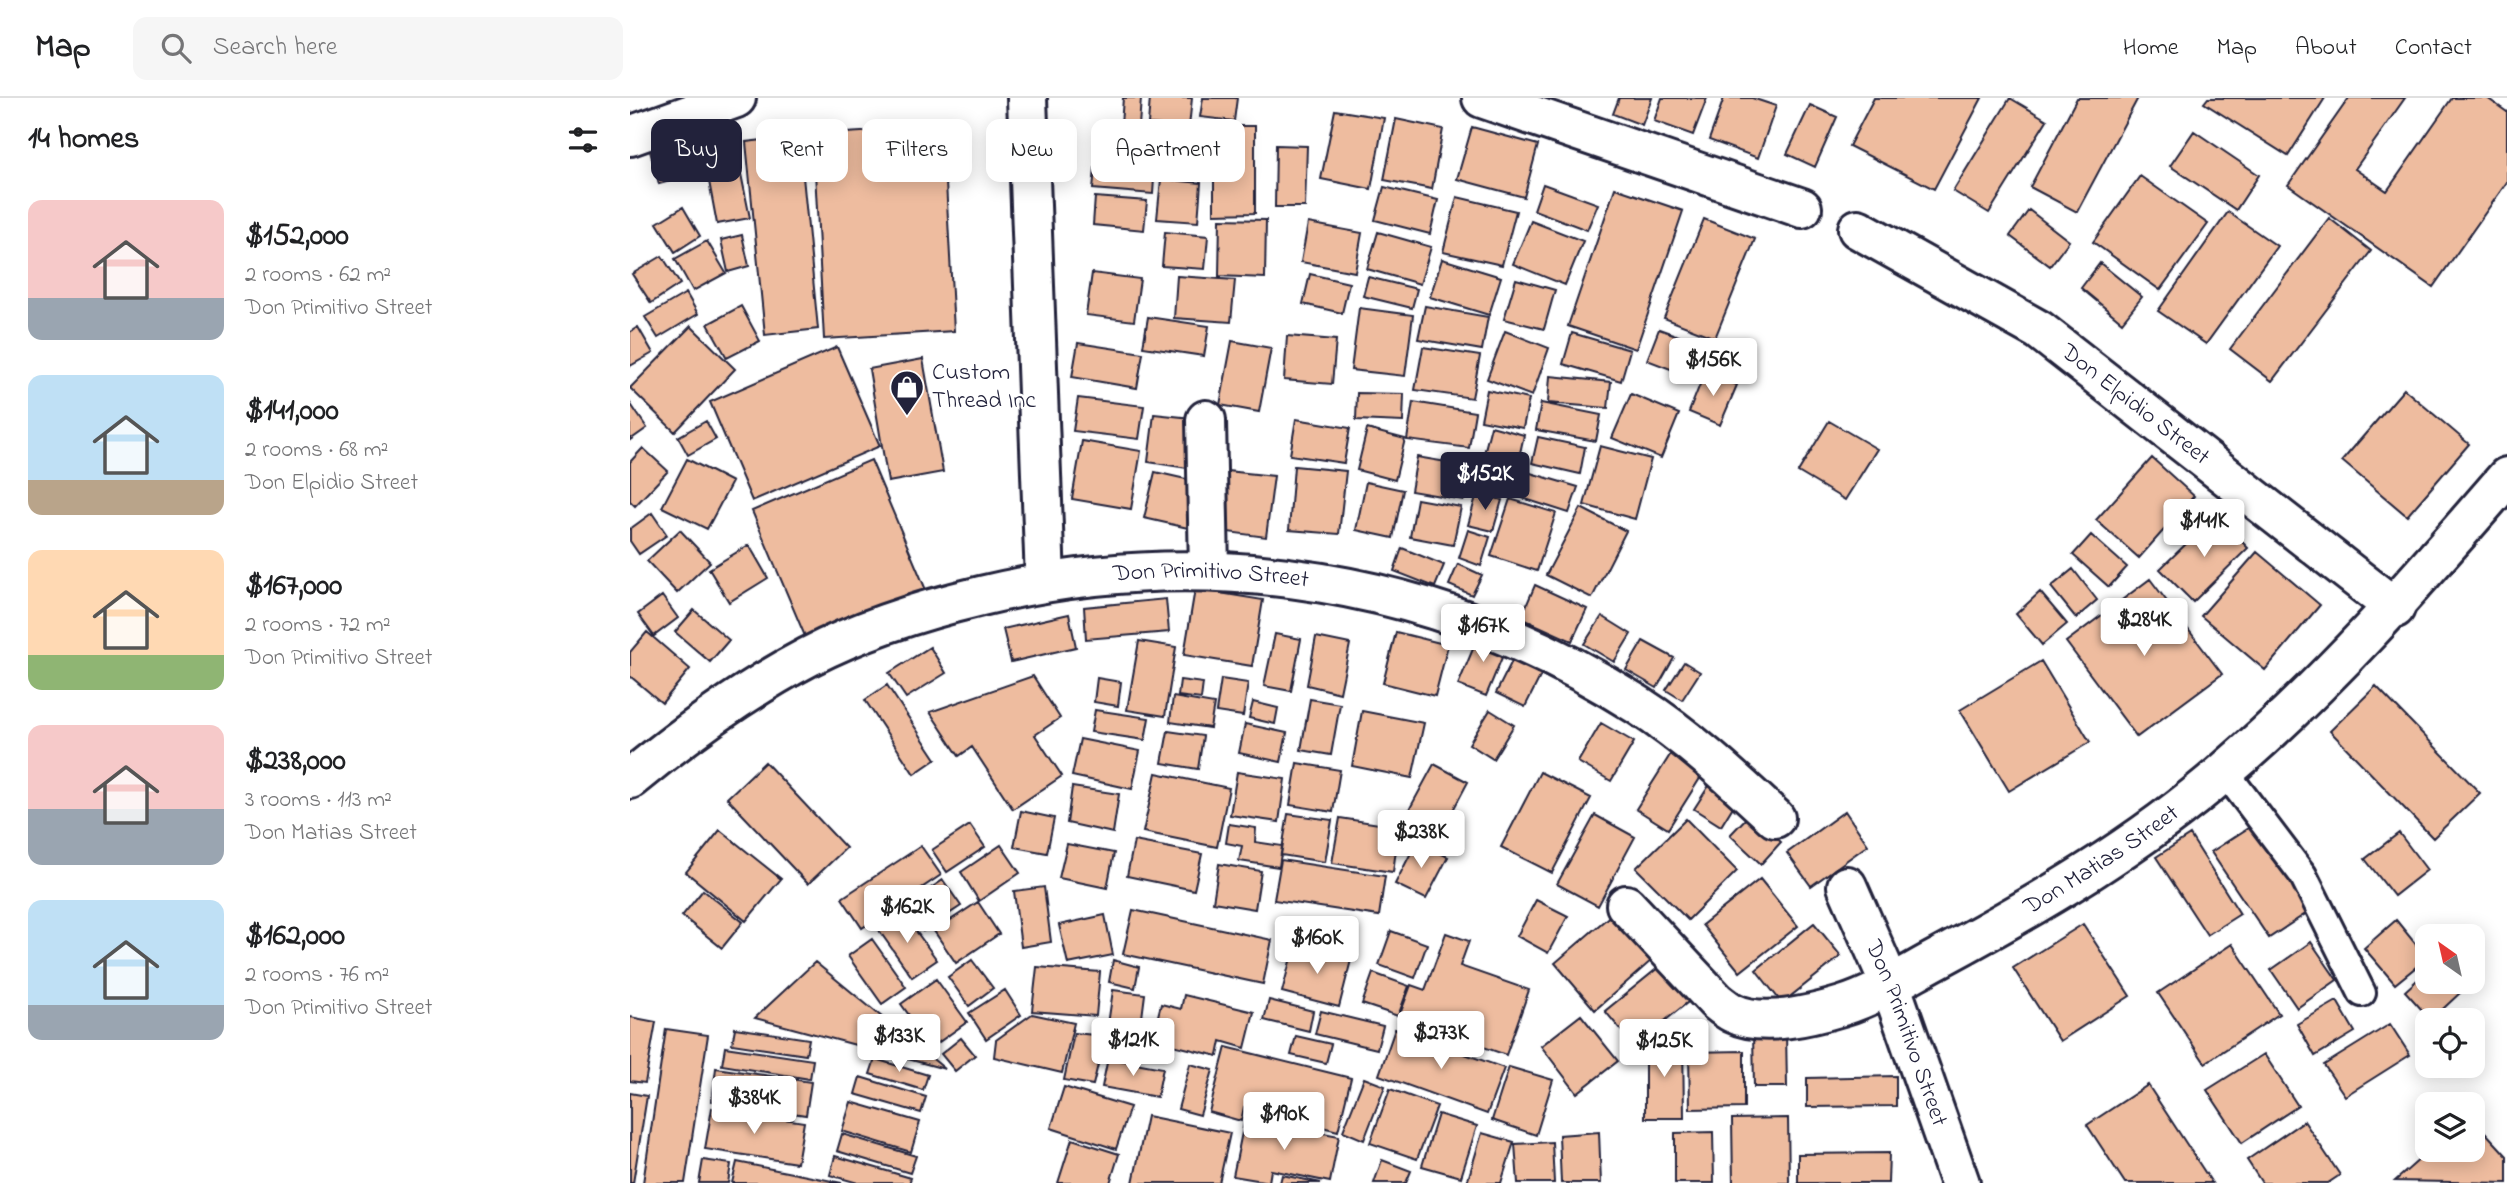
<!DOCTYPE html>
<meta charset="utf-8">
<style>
body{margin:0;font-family:"Indie Flower",sans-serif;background:#f6f6f6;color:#202124;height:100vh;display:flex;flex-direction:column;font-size:26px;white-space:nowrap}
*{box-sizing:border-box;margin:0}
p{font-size:23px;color:#757577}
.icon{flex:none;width:38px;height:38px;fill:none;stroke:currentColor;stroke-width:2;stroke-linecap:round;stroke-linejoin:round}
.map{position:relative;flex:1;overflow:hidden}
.sheet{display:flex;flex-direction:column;background:#fff;width:630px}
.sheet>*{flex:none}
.guide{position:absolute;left:21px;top:21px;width:665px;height:63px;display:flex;gap:14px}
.needle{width:46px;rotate:326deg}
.fabs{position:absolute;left:1785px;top:826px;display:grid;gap:14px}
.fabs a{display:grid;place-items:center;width:70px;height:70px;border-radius:14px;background:#fff;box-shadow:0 4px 18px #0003;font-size:35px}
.price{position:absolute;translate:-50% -60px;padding:0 16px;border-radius:7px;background:#fff;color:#222;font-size:23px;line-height:46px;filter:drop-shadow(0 2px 4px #0008)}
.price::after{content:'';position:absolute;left:50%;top:42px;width:21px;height:16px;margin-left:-10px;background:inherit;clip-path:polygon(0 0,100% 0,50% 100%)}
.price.on{background:#22223b;color:#fff}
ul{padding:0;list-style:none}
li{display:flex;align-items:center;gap:21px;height:175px;padding:0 28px}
li span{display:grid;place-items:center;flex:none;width:196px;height:140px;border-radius:14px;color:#555}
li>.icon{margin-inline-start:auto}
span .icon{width:84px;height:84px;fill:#fffc;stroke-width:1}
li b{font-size:30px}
h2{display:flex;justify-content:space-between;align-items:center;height:84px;padding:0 28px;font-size:30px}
.pill{padding:0 24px;border-radius:14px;background:#fff;box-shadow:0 4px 18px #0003;font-size:24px;line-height:63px}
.pill.on{background:#22223b;color:#fff}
header{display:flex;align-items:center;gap:42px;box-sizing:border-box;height:98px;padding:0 35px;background:#fff;border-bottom:2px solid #e0e0e0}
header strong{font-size:33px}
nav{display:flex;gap:38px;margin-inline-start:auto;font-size:24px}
.search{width:490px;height:63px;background:#f6f6f6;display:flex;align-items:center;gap:18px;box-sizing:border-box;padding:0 24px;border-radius:14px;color:#757577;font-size:26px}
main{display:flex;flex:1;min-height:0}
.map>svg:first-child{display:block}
</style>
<header>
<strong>Map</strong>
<div class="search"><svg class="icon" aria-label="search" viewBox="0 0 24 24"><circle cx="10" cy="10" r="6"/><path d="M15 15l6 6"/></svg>Search here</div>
<nav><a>Home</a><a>Map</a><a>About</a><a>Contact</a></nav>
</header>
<main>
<section class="sheet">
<h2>14 homes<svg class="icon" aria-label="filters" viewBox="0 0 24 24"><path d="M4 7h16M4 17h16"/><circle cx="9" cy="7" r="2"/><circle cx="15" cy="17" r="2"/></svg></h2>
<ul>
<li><span style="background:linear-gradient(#f6c9c9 70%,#9aa5b1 0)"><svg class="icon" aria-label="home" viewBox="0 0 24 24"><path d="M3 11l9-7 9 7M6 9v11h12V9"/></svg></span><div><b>$152,000</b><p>2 rooms · 62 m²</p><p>Don Primitivo Street</p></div></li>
<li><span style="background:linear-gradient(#bfe0f5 75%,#b9a48a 0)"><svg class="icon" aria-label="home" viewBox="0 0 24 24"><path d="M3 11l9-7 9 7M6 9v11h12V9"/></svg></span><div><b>$141,000</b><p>2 rooms · 68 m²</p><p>Don Elpidio Street</p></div></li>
<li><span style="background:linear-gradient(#ffd9b3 75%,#8fb573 0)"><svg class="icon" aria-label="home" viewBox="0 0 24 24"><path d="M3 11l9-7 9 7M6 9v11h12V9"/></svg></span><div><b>$167,000</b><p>2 rooms · 72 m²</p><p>Don Primitivo Street</p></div></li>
<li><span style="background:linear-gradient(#f6c9c9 60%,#9aa5b1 0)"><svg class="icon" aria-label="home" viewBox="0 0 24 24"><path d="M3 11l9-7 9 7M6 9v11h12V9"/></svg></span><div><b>$238,000</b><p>3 rooms · 113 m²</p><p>Don Matias Street</p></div></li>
<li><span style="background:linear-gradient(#bfe0f5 75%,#9aa5b1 0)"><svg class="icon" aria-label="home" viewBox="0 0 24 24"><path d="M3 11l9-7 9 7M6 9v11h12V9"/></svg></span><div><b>$162,000</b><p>2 rooms · 76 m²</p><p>Don Primitivo Street</p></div></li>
</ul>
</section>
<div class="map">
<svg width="1877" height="1085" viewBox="0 0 1877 1085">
<rect width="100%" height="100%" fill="#fff"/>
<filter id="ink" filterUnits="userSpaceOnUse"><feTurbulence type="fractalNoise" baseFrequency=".0143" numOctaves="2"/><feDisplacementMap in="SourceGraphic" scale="14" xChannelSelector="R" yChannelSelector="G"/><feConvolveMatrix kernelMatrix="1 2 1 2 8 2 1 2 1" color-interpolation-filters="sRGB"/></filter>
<g filter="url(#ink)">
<path fill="#eebc9f" stroke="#22223b" stroke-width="2" d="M493,0H511L509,28L491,27Z
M520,0H562L559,29L518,26Z
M573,0H607L604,23L570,19Z
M989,0H1022L1012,27L983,16Z
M1032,0H1077L1063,37L1024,23Z
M1094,0H1122L1146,8L1128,60L1079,42Z
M1244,0H1352L1304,91L1219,48Z
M1380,0L1417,22L1359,115L1323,93Z
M1447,0H1508L1447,114L1400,89Z
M1578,0H1695L1658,58L1574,5Z
M1719,0H1775L1725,71L1757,93L1822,0H1857L1877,14V84L1803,189L1658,87Z
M1180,7L1207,19L1185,69L1157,56Z
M705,12L754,20L741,91L691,81Z
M766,21L813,31L802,91L754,82Z
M75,27L86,71L29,86L17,42Z
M584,28H625V115L584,116Z
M313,29L324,233L194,241L183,37Z
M842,29L908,47L894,99L827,81Z
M1564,33L1629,77L1606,112L1540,68Z
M169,38L188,231L135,237L116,44Z
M539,42L572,43L571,76L538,74Z
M646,47L677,48L675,109H645Z
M466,60L525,65L523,96L463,91Z
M110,71L120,120L87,126L78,78Z
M1510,78L1578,126L1530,192L1463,144Z
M531,81L571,85L568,124L527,121Z
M913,86L968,106L957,132L904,112Z
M754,89L808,102L800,136L745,122Z
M985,90L1053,113L1006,251L938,228Z
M465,99L517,103L514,132L463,127Z
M827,99L886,113L872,167L813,154Z
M53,109L70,138L45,154L27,125Z
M1399,112L1439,143L1420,168L1380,138Z
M1598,114L1647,148L1576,246L1528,213Z
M1699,120L1741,153L1642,283L1600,251Z
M590,121L636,122L635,180L589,178Z
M1074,121L1125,141L1085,240L1034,220Z
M901,123L953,143L935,187L883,166Z
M678,125L732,135L725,174L671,164Z
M535,134L578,138L575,171L532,168Z
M748,134L801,149L790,186L737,171Z
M112,137L119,168L98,174L91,142Z
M77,143L96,175L63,193L45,161Z
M32,158L50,186L21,205L2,176Z
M812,161L871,179L859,217L800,199Z
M1470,165L1512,199L1492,224L1451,190Z
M462,175L510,181L504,223L456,217Z
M680,176L719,185L712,215L673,206Z
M547,178L605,182L601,224L544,220Z
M738,179L787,191L782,210L733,198Z
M886,181L925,192L914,231L874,221Z
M56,195L68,216L28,240L15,219Z
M111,208L130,243L97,260L78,226Z
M795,208L858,219L852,252L788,241Z
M729,210L783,217L775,278L721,272Z
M518,219L579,228L574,258L513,249Z
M61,228L105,271L45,334L0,290Z
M8,229L23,255L0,268V234Z
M1029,231L1077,248L1064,280L1017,262Z
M875,233L919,250L902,298L857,281Z
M942,235L1000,252L991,283L933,266Z
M657,238L706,242L702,286L654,282Z
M602,243L641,250L629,314L590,307Z
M448,245L513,255L507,290L442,279Z
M207,249L250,348L122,403L80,304Z
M793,249L850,258L842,300L785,292Z
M293,261L313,374L258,384L239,271Z
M1075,274L1107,287L1090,327L1059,314Z
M920,278L981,284L978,310L918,305Z
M1774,291L1839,346L1777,418L1712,363Z
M857,292L899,301L893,330L851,322Z
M727,295L774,296L773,324L726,322Z
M1001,296L1049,316L1031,360L982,340Z
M448,300L514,308L509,341L443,333Z
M783,304L845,314L839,350L777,342Z
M0,305L17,330L0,342Z
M911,305L971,317L966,343L906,332Z
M524,316L571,321L564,371L518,364Z
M666,321L720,330L714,365L660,357Z
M76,323L86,341L58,357L48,339Z
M1199,323L1247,351L1215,402L1168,374Z
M861,328L894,337L882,391L847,383Z
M737,331L775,341L765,382L727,372Z
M908,339L955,349L950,376L902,365Z
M452,343L511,353L501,411L442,401Z
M970,348L1021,361L1005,421L954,407Z
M13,350L38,373L5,408L0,403V364Z
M787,359L840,368L834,402L781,393Z
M1522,360L1564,398L1509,460L1466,422Z
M57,361L102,384L77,431L32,409Z
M241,362L296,492L177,543L122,413Z
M664,368L716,373L709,436L659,432Z
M597,373L644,378L636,439L590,433Z
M525,374L569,384L558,430L514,420Z
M897,374L948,389L939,415L889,399Z
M736,384L773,392L763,440L726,432Z
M847,395L872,402L863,433L838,427Z
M787,401L831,409L823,447L780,439Z
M880,401L926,415L907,473L861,458Z
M951,410L996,433L962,500L916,477Z
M22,415L37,437L9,456L0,443V431Z
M1586,417L1618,450L1563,504L1530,471Z
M50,432L80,464L47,495L17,463Z
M838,432L860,439L851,468L829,460Z
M1461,437L1497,469L1479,489L1443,457Z
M119,447L138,480L99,504L79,471Z
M772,450L814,467L805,489L764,473Z
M1627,454L1690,507L1635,572L1571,518Z
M828,466L852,477L842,497L819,487Z
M1443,471L1467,502L1446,520L1421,489Z
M1520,481L1592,576L1507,639L1436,544Z
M905,487L957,511L942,543L891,520Z
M565,491L633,502L622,568L554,557Z
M1410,494L1437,526L1412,547L1386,516Z
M32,498L48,520L24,538L8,516Z
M536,501L539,534L456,541L454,509Z
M64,512L99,542L80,564L45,534Z
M439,516L446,549L381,564L373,531Z
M972,518L1001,536L984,564L954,546Z
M17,534L60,571L32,605L0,578V554Z
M766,534L818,547L805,598L753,585Z
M850,534L878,545L856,598L828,587Z
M645,536L671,541L661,593L634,588Z
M686,539L720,546L710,595L677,587Z
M509,543L546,549L535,618L497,612Z
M1013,543L1044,560L1027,590L996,572Z
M300,549L316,575L276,600L259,575Z
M886,555L915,569L895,609L866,595Z
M1411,563L1460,644L1379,693L1330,612Z
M1054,564L1070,574L1052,602L1036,592Z
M403,578L430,620L405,637L432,678L383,711L342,649L329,658L300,614Z
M467,580L491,584L488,608L464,604Z
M591,581L618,585L613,618L586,614Z
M550,582L573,585L571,601L548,598Z
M257,587L306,661L284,676L235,602Z
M1746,588L1850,695L1803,740L1700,633Z
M543,599L584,606L580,630L540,624Z
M680,601L710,606L701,657L671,652Z
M623,604L648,610L645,626L619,620Z
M465,612L519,620L515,642L461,634Z
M860,612L884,627L863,661L839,646Z
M732,613L794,625L782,680L722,668Z
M971,625L1004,644L981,683L948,664Z
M615,626L657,635L651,664L609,655Z
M538,633L573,638L568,671L532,665Z
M450,641L510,653L502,691L442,678Z
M1047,646L1079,666L1038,731L1006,711Z
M135,664L216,750L178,786L97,700Z
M667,665L710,672L703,714L660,707Z
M804,666L838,684L813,731L779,712Z
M607,674L655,681L649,724L600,717Z
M910,674L961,700L922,775L871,749Z
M526,675L599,690L587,749L513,734Z
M1080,686L1107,702L1091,728L1064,711Z
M442,689L489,696L483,735L437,725Z
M391,713L424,720L417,755L384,749Z
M1215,713L1238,747L1181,788L1157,755Z
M658,716L702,722L695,764L651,757Z
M1120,716L1151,744L1131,766L1100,737Z
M965,717L1005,739L968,808L927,786Z
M710,720L769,729L763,774L702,765Z
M1056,721L1107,773L1058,822L1006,770Z
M1626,725L1683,811L1639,840L1581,754Z
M599,726L626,730L625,744L652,748L649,769L609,763L612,748L596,745Z
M340,727L355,749L317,774L302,752Z
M90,732L151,781L116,823L56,774Z
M1769,735L1797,772L1764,798L1735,761Z
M1560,737L1610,816L1577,837L1526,759Z
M504,743L572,756L564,792L497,778Z
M787,743L818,759L796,801L765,786Z
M437,746L484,755L477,790L429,780Z
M371,747L390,775L349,803L331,774Z
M291,748L311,777L232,830L212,800Z
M651,762L755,778L749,818L644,802Z
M589,766L631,773L625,811L583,804Z
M1130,781L1168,828L1110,874L1072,827Z
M313,782L331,808L293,833L276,807Z
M414,789L421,844L391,849L384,793Z
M73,792L113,824L92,850L52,818Z
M906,802L938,818L918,855L887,838Z
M348,804L369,836L326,865L304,833Z
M503,812L642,842L633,886L493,856Z
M272,814L307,862L282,879L248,831Z
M982,816L1022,862L965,912L925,865Z
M475,817L483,857L438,866L429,827Z
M1766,822L1797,860L1765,886L1734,850Z
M1184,825L1211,858L1152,905L1126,872Z
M1453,826L1500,898L1430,943L1383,870Z
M761,833L797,846L785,880L749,867Z
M816,835L839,843L830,868L899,892L876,957L769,919L781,887L795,892Z
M242,841L276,889L252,906L218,858Z
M1681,844L1707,882L1667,910L1641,872Z
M1602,846L1649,916L1575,965L1528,895Z
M664,848L721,862L709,909L652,894Z
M342,862L363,890L339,908L318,879Z
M483,862L509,869L505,890L479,884Z
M185,864L315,971L125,920Z
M1034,865L1063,900L1004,948L975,913Z
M407,869L470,874L466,918L402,913Z
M1797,873V884H1820L1830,895L1801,922L1775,893Z
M743,875L779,888L768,918L732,906Z
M306,881L337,924L302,949L271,906Z
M375,892L391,917L356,941L339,915Z
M483,892L515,896L508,951L475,947Z
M554,897L624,914L615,950L591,943L588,958L522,942L531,906L551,911Z
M639,902L683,913L679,933L634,922Z
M1707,903L1725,934L1685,958L1667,926Z
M691,913L753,928L747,951L685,936Z
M402,916L444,925L432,975L364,959L366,942Z
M951,917L988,963L947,995L911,948Z
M0,919L26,924L15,985L0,983Z
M1760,926L1780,957L1715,998L1694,967Z
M105,930L179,941L176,957L102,946Z
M36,931L78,937L55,1085H13Z
M765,931L874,970L857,1016L749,977Z
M1123,934H1156L1157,989H1124Z
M444,935L475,938L463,987L434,982Z
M666,938L701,946L696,965L661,957Z
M331,940L345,957L325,973L311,956Z
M1053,941L1054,1020H1015V942Z
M95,949L183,962L180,981L92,967Z
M596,949L721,980L708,1033L614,1009L611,1023L579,1014Z
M1114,953V1010L1060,1011L1059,954Z
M1634,956L1668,1008L1612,1045L1577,992Z
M478,960L533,970L527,999L472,989Z
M245,961L298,977L293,992L240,976Z
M560,966L583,972L570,1017L548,1011Z
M879,969L923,982L906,1037L862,1022Z
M86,970L181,984L176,1017L82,1003Z
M1266,978V1008L1177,1009V980Z
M230,979L296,999L291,1015L225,996Z
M734,980L755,988L734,1042L713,1033Z
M1518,987L1582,1085H1495L1457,1027Z
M434,989L500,1009L486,1051L421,1030Z
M760,991L807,1008L787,1061L740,1045Z
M0,995L17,998L3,1085H0Z
M221,1004L290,1024L281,1054L212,1033Z
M82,1010L174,1024L167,1065L75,1051Z
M808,1016L847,1028L831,1079L792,1068Z
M517,1018L600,1035L589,1085H503Z
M615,1020L709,1038L700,1084L641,1072L639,1084L603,1078Z
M1158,1020L1159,1085H1103L1102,1021Z
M1843,1021L1877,1058V1085L1765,1083L1800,1052H1843Z
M1674,1023L1710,1077L1698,1085H1632L1617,1062Z
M969,1034L971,1085H931L929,1037Z
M1083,1034L1084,1085H1045V1035Z
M852,1035L884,1044L871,1085H837Z
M212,1036L286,1058L280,1075L207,1053Z
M442,1041L489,1056L480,1085H428Z
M922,1044L924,1085H888L885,1046Z
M1259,1055L1258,1085H1168V1056Z
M205,1058L281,1080L279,1085H228L200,1077Z
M73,1062L101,1066L98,1085H69Z
M752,1062L781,1073L776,1085H744Z
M107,1064L212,1085H102Z
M652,1077L691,1085H650Z"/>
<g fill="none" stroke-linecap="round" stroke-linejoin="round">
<g stroke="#22223b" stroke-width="32">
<path id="service" d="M1595,674L1673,777L1732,895"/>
</g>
<g stroke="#22223b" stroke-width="44">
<g id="minor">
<path d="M397,0L415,483"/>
<path d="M852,0L1172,110"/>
<path d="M0,38L106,0"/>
<path id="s1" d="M1228,131L1409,232L1765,510"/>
<path d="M576,322L579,472"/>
<path id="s2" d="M0,681C56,635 113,593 178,559C232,531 292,512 351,498C579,443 810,481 1008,607C1058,639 1102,680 1145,720"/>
<path id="s3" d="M1217,788L1260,886L1330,1085"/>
<path id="s4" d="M996,807L1086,903C1091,907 1097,912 1103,915C1133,930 1182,917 1212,908C1245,898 1277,877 1307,861C1407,807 1509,748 1595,673C1699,584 1788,482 1877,379"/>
</g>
</g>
<use href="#service" stroke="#fff" stroke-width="26"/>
<use href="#minor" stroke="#fff" stroke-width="38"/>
</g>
</g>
<defs>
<g id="shop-pin" transform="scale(1.75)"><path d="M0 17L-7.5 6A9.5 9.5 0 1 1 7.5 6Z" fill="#22223b" stroke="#fff"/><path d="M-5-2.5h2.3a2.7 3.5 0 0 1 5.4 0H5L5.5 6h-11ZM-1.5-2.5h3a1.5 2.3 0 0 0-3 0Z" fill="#fff"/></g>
</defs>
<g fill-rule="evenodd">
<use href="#shop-pin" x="277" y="289"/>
</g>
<g text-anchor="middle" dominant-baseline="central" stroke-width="5" stroke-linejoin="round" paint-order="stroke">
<g font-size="24" fill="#22223b" stroke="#fff" text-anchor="start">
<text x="302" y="275">Custom<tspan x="302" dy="28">Thread Inc</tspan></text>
</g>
<g font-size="24" fill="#22223b" stroke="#fff">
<text stroke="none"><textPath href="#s1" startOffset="329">Don Elpidio Street</textPath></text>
<text stroke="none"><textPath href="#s2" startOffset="632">Don Primitivo Street</textPath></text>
<text stroke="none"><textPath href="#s4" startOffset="562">Don Matias Street</textPath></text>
<text stroke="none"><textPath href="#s3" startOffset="159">Don Primitivo Street</textPath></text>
</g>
</g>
</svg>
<div class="fabs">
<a><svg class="needle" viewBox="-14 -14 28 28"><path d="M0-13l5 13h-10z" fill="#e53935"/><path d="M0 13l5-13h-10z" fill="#757577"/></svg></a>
<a><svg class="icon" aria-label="locate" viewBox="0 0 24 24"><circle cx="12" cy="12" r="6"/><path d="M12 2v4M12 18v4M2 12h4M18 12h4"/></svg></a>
<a><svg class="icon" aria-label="layers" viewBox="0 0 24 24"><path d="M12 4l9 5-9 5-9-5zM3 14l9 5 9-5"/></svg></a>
</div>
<b class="price" style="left:1083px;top:300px">$156K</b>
<b class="price on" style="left:855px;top:414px">$152K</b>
<b class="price" style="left:1574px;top:461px">$141K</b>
<b class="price" style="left:1514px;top:560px">$284K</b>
<b class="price" style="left:853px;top:566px">$167K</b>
<b class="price" style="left:791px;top:772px">$238K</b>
<b class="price" style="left:277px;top:847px">$162K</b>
<b class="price" style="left:687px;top:878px">$160K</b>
<b class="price" style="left:811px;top:973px">$273K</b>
<b class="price" style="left:269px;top:976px">$133K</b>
<b class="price" style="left:503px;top:980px">$121K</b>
<b class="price" style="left:1034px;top:981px">$125K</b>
<b class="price" style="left:124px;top:1038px">$384K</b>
<b class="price" style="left:654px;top:1054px">$190K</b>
<div class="guide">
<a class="pill on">Buy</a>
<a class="pill">Rent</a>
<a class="pill">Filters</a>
<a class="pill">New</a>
<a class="pill">Apartment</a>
</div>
</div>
</main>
